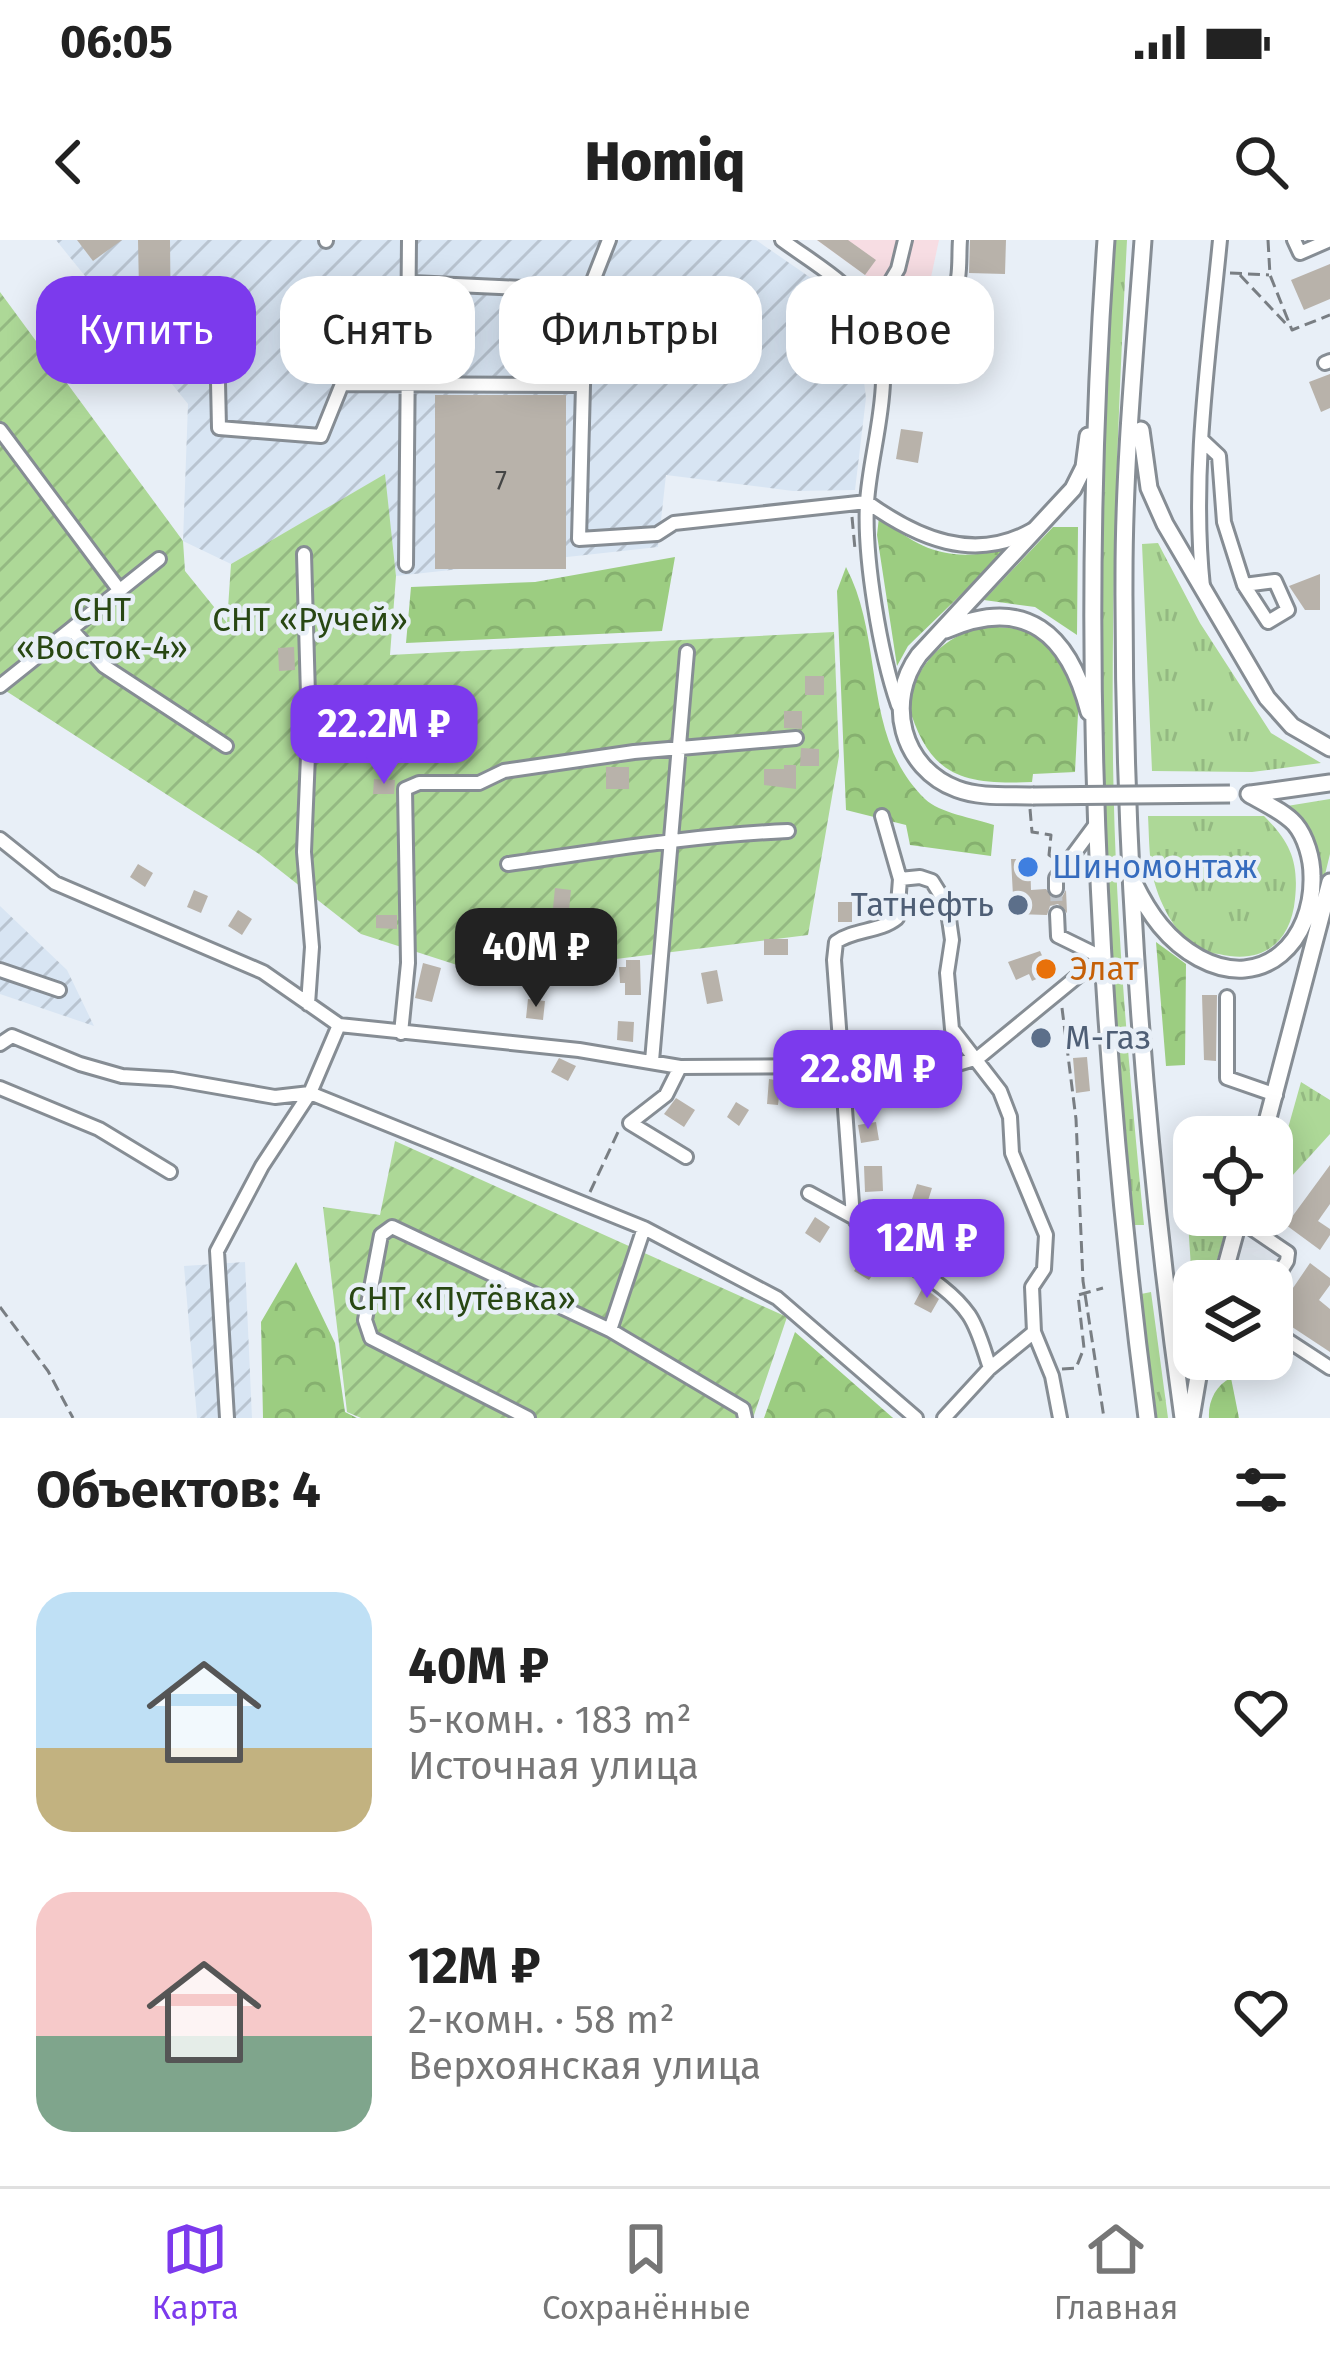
<!DOCTYPE html>
<html lang="ru">
<meta charset="utf-8">
<style>
body{margin:0;font-family:"Fira Sans",sans-serif;background:#f6f6f6;color:#222;height:100vh;display:flex;flex-direction:column;font-size:45px;white-space:nowrap}
*{box-sizing:border-box;margin:0}
p{font-size:39px;color:#767676}
.icon{flex:none;width:66px;height:66px;fill:none;stroke:currentColor;stroke-width:2;stroke-linecap:round;stroke-linejoin:round}
.map{position:relative;height:1178px;overflow:hidden}
.details{display:flex;flex-direction:column;background:#fff;flex:1}
.details>*{flex:none}
.guide{position:absolute;left:36px;top:36px;width:1260px;height:108px;display:flex;gap:24px}
.buttons{position:absolute;left:1173px;top:876px;display:grid;gap:24px}
.buttons a{display:grid;place-items:center;width:120px;height:120px;border-radius:24px;background:#fff;box-shadow:0 6px 30px #0003;font-size:60px}
.price{position:absolute;translate:-50% -102px;padding:0 27px;border-radius:24px;background:#7c3aed;color:#fff;font-size:39px;line-height:78px;filter:drop-shadow(0 3px 6px #0008)}
.price::after{content:'';position:absolute;left:50%;top:72px;width:36px;height:27px;margin-left:-18px;background:inherit;clip-path:polygon(0 0,100% 0,50% 100%)}
.price.current{background:#222;color:#fff}
ul{padding:0;list-style:none}
li{display:flex;align-items:center;gap:36px;height:300px;padding:0 36px}
li span{display:grid;place-items:center;flex:none;width:336px;height:240px;border-radius:36px;color:#555}
li>.icon{margin-inline-start:auto}
span .icon{width:144px;height:144px;fill:#fffc;stroke-width:1}
li b{font-size:51px}
h2{display:flex;justify-content:space-between;align-items:center;height:144px;padding:0 36px;font-size:51px}
.pill{padding:0 42px;border-radius:36px;background:#fff;box-shadow:0 6px 30px #0003;font-size:42px;line-height:108px}
.pill.current{background:#7c3aed;color:#fff}
.status{display:flex;justify-content:space-between;align-items:center;height:84px;padding:0 60px;background:#fff;direction:ltr}
.status svg{height:33px;fill:currentColor}
header{display:flex;justify-content:space-between;align-items:center;height:156px;padding:0 36px;background:#fff;font-size:54px;font-weight:800}
.dock{display:flex;justify-content:space-around;align-items:center;height:168px;border-top:3px solid #e0e0e0;background:#fff;font-size:33px;color:#767676}
.dock a{display:grid;justify-items:center;gap:6px}
.dock .current{color:#7c3aed}
.map>svg:first-child{display:block}
</style>
<div class="status"><b>06:05</b><svg viewBox="0 0 49 12"><path d="M0 12V9h3v3zM5 12V6h3v6zM10 12V3h3v9zM15 12V0h3v12zM26 1h20v11H26zM47 4h2v5h-2z"/></svg></div>
<header><svg class="icon" aria-label="back" viewBox="0 0 24 24"><path d="M15 5l-7 7 7 7"/></svg>Homiq<svg class="icon" aria-label="search" viewBox="0 0 24 24"><circle cx="10" cy="10" r="6"/><path d="M15 15l6 6"/></svg></header>
<div class="map">
<svg width="1330" height="1178" viewBox="0 0 1330 1178">
<defs>
<pattern id="industrial-furrows" width="10" height="10" patternUnits="userSpaceOnUse" patternTransform="scale(3)"><rect width="10" height="10" fill="#d8e5f3"/><path d="M-1 1l2-2M0 10L10 0M9 11l2-2" fill="none" stroke="#b9c4d0"/></pattern>
<pattern id="grass-tufts" width="24" height="20" patternUnits="userSpaceOnUse" patternTransform="scale(3)"><rect width="24" height="20" fill="#add897"/><path d="M3 7l-1-3M5 7V3M7 7l1-3M15 17l-1-3M17 17v-4M19 17l1-3" fill="none" stroke="#94b982"/></pattern>
<pattern id="forest-crowns" width="20" height="18" patternUnits="userSpaceOnUse" patternTransform="scale(3)"><rect width="20" height="18" fill="#9ccd81"/><path d="M2 6a3 3 0 1 1 6 0M12 15a3 3 0 1 1 6 0" fill="none" stroke="#86b06f"/></pattern>
<pattern id="garden-furrows" width="10" height="10" patternUnits="userSpaceOnUse" patternTransform="scale(3)"><rect width="10" height="10" fill="#add897"/><path d="M-1 1l2-2M0 10L10 0M9 11l2-2" fill="none" stroke="#94b982"/></pattern>
</defs>
<rect width="100%" height="100%" fill="#e8eff7"/>
<path fill="#f7dde3" d="M817,0H939L925,65L897,58Z"/>
<path fill="url(#industrial-furrows)" d="M56,0H756L824,47L858,95L866,158L855,250L793,251L666,235L658,307L396,336L384,235L231,324L183,301L188,164Z
M0,666L67,730L94,786L0,754Z
M245,1022L252,1178H197L184,1026Z"/>
<path fill="url(#grass-tufts)" d="M1115,0H1127C1118,173 1111,346 1113,520C1115,675 1129,831 1144,985H1134C1118,828 1104,670 1100,511C1097,341 1104,170 1115,0Z
M1158,303L1200,383L1271,493L1321,523L1252,532L1152,531L1142,304Z
M1330,559V614L1319,659C1319,622 1315,594 1287,566Z
M1148,576H1264C1290,602 1299,621 1295,659C1291,702 1263,725 1219,714C1213,713 1206,713 1201,710C1175,697 1157,659 1152,632C1149,614 1149,594 1148,576Z
M1301,842L1330,860V894L1272,958V945Z
M1188,982H1228L1211,1041H1194V1073Z
M1151,1052L1168,1178H1157L1141,1054Z"/>
<path fill="url(#forest-crowns)" d="M879,277C925,313 950,322 1008,309L908,406L897,426L877,295Z
M1053,287H1078L1077,395L1035,367L984,360Z
M675,317L662,391L406,403L411,347L535,342Z
M846,327C885,401 861,497 925,559C939,573 974,578 994,585L991,616L910,605L906,585L846,570L837,351Z
M985,386L1022,389L1040,398L1057,414L1079,454L1075,532L1033,534L1032,542C961,545 929,536 908,464C918,422 944,396 985,386Z
M1156,702L1186,724L1185,825L1166,826Z
M296,1022L335,1103L345,1172L357,1178H263L261,1082Z
M795,1092L893,1178H764Z
M1231,1138L1239,1178H1209C1208,1161 1216,1145 1231,1138Z"/>
<path fill="url(#garden-furrows)" d="M0,52L183,301L185,331L227,383L231,324L385,234L396,336L390,415L834,392L839,516L808,695L488,735L361,694L259,614L6,451L0,444Z
M395,901L787,1077L753,1178H361L347,1172L323,967L380,975Z"/>
<path fill="#b8b2aa" d="M77,0H122L93,21Z
M138,0H170L171,100H140Z
M817,0H848L876,20L865,35Z
M970,0H1006L1005,34L969,33Z
M1330,24V59L1304,70L1291,40Z
M903,40L927,48L923,59L897,51Z
M333,55H366V108H333Z
M1330,134V168L1321,172L1309,142Z
M435,155H566V329H435Z
M901,189L923,192L918,223L896,219Z
M1320,334V370H1305L1289,346Z
M294,407L295,430L279,431L278,408Z
M805,436H824V455H805Z
M784,471H802V489L784,488Z
M801,508L819,509V526H800Z
M784,525H796V549L764,545V529H784Z
M606,527H629V549H606Z
M374,539L395,540L394,554H373Z
M1011,619H1030L1031,650L1046,649L1055,659L1062,657L1066,650L1067,673L1058,664L1050,666L1047,675L1014,674Z
M138,624L153,633L145,647L130,637Z
M555,648L571,650L568,680L552,678Z
M194,650L208,656L201,673L187,667Z
M838,662H852V682H838Z
M238,670L252,679L242,695L228,686Z
M376,675H397V689L376,688Z
M764,699H788V715H764Z
M1040,711L1050,733L1032,741L1029,734L1016,740L1008,722Z
M626,720H640L641,755H625V743H620L619,727H626Z
M423,723L441,728L432,762L415,758Z
M717,730L723,761L707,764L701,733Z
M1202,755H1217L1216,821L1204,820Z
M528,759L545,761L543,780L526,778Z
M618,781L634,782L633,802L617,800Z
M1087,817L1090,851L1076,853L1073,818Z
M559,818L576,826L568,841L551,832Z
M904,836L922,841L918,856L900,851Z
M769,839L781,841L778,865L767,864Z
M877,842L880,863L867,864L864,844Z
M676,858L695,870L684,887L664,874Z
M736,862L749,870L739,886L727,877Z
M876,882L879,900L861,903L858,885Z
M1330,925V964L1318,981L1330,989V995L1320,1010L1286,985Z
M864,926H882L883,951L865,952Z
M917,944L932,948L926,967L911,962Z
M815,977L830,987L820,1003L805,993Z
M891,979L906,988L897,1004L883,993Z
M865,1014L880,1024L869,1040L854,1031Z
M1310,1023L1330,1038V1045L1319,1060L1330,1069V1112L1280,1079L1278,1070Z
M923,1047L939,1059L931,1073L914,1064Z"/>
<g fill="none" stroke-linecap="round" stroke-linejoin="round">
<path stroke="#c0c6cd" stroke-width="12" stroke-dasharray="12 6" stroke-linecap="butt" d="M1056,649L1057,674"/>
<g stroke="#868d94" stroke-width="18">
<path id="minor" d="M782,0C813,23 853,44 871,79C899,134 870,206 867,263C864,318 880,413 898,465
M1294,0L1300,13L1330,0
M326,1V0
M412,43L589,51
M870,76L898,29L905,0
M879,100C910,92 949,74 958,38C960,27 959,12 960,0
M1325,123L1330,121
M218,142L219,188L321,196L342,144L583,145L579,299L657,294L674,283L867,262
M583,145L589,51L609,0
M0,190L120,351
M1203,201L1219,216L1224,282L1244,345L1275,341L1288,370L1268,382L1244,345
M867,262C917,298 974,323 1032,290
M304,314L309,491L304,612L312,707L308,764
M406,325L409,0
M1203,347C1191,233 1209,114 1220,0
M72,390L104,426L226,506
M0,446L159,319
M882,576L900,639L897,678C880,692 854,689 836,702L834,720L853,977C882,1019 939,1032 969,1075C979,1090 984,1111 990,1128
M0,599L55,643L263,732L339,785L579,810L680,827L954,825L978,818L1101,717L1058,696L1057,674
M508,624C601,611 694,595 788,591
M900,639L920,637L932,641L947,665L952,700L947,733L952,789L1000,851L1010,877L1012,913L1046,995L1044,1029L1032,1047L1034,1092L1052,1136L1060,1178
M1056,649V638L1096,584
M0,730L59,750
M1227,757V838L1276,855
M401,793L408,723L405,549L419,543H479L504,531L634,512L796,498
M0,804L12,796L80,824L122,836L172,839L275,857L310,853L644,988L777,1058L916,1178
M652,821L687,412
M680,827L666,855L630,883L686,917
M0,848L99,889L170,932
M809,953L853,977
M1238,979L1288,1013L1287,1021L1272,1045
M610,1090L644,988
M1272,1090L1330,1128
M227,1178L217,1011L262,926L310,853L339,785
M528,1178L371,1098L365,1080L381,995L392,987L610,1090L743,1169L745,1178
M944,1178L990,1128L1034,1092"/>
</g>
<g stroke="#868d94" stroke-width="21">
<path id="major" d="M1106,0C1078,392 1096,788 1147,1178
M1143,0C1135,111 1124,224 1124,336C1123,617 1144,899 1183,1178
M1141,190L1149,248L1165,284L1267,458L1292,486L1330,508
M946,390C1026,355 1069,394 1089,472
M1251,554L1330,543
M1033,556C1008,555 981,558 957,549C901,528 885,461 919,415L1073,249L1084,227L1088,196
M1134,643C1149,674 1168,701 1199,718C1264,753 1314,700 1312,636C1312,619 1306,597 1295,584C1283,571 1264,563 1249,554
M1263,897L1330,642
M1222,1041L1240,975
M1191,1178L1201,1119"/>
</g>
<path stroke="#797e83" stroke-width="3" stroke-dasharray="12 6" stroke-linecap="butt" d="M1268,0L1270,35L1292,90L1330,75
M1230,33L1269,35
M1240,35L1288,86
M894,61L920,67
M852,277L855,309
M1030,569L1032,592L1051,595L1049,615L1054,618
M1062,768L1076,879L1083,1041L1104,1178
M590,952L619,890
M1177,974H1194
M1211,975L1225,977
M0,1067L48,1131L73,1178
M1062,1129L1076,1128L1084,1108L1078,1055L1103,1048"/>
<use href="#minor" stroke="#fff" stroke-width="12"/>
<use href="#major" stroke="#fff" stroke-width="15"/>
<g stroke="#868d94" stroke-width="21" stroke-linecap="butt">
<path id="major-bridge" d="M1033,556L1230,554"/>
</g>
<use href="#major-bridge" stroke="#fff" stroke-width="15"/>
</g>
<circle fill="#3f7fe0" stroke="#e8eff7" stroke-width="4.5" cx="1028" cy="627" r="12"/>
<g fill="#5c6f8a" stroke="#e8eff7" stroke-width="4.5">
<circle cx="1018" cy="665" r="12"/>
<circle cx="1041" cy="798" r="12"/>
</g>
<circle fill="#e8710a" stroke="#e8eff7" stroke-width="4.5" cx="1046" cy="729" r="12"/>
<g text-anchor="middle" dominant-baseline="central" stroke-width="9" stroke-linejoin="round" paint-order="stroke">
<g font-size="27" fill="#444545">
<text x="501" y="241">7</text>
</g>
<g font-size="33" fill="#284713" stroke="#e8eff7">
<text x="102" y="370">СНТ<tspan x="102" dy="38">«Восток-4»</tspan></text>
<text x="310" y="380">СНТ «Ручей»</text>
<text x="462" y="1059">СНТ «Путёвка»</text>
</g>
<g font-size="33" fill="#366cbe" stroke="#e8eff7" text-anchor="start">
<text x="1052" y="627">Шиномонтаж</text>
</g>
<g font-size="33" fill="#4e5e75" stroke="#e8eff7" text-anchor="end">
<text x="994" y="665">Татнефть</text>
<text x="1065" y="798" text-anchor="start">М-газ</text>
</g>
<g font-size="33" fill="#c56008" stroke="#e8eff7" text-anchor="start">
<text x="1070" y="729">Элат</text>
</g>
</g>
</svg>
<div class="buttons">
<a><svg class="icon" aria-label="locate" viewBox="0 0 24 24"><circle cx="12" cy="12" r="6"/><path d="M12 2v4M12 18v4M2 12h4M18 12h4"/></svg></a>
<a><svg class="icon" aria-label="layers" viewBox="0 0 24 24"><path d="M12 4l9 5-9 5-9-5zM3 14l9 5 9-5"/></svg></a>
</div>
<b class="price" style="left:384px;top:547px">22.2M ₽</b>
<b class="price current" style="left:536px;top:770px">40M ₽</b>
<b class="price" style="left:868px;top:892px">22.8M ₽</b>
<b class="price" style="left:927px;top:1061px">12M ₽</b>
<div class="guide">
<a class="pill current">Купить</a>
<a class="pill">Снять</a>
<a class="pill">Фильтры</a>
<a class="pill">Новое</a>
</div>
</div>
<section class="details">
<h2>Объектов: 4<svg class="icon" aria-label="filters" viewBox="0 0 24 24"><path d="M4 7h16M4 17h16"/><circle cx="9" cy="7" r="2"/><circle cx="15" cy="17" r="2"/></svg></h2>
<ul>
<li><span style="background:linear-gradient(#bfe0f5 65%,#c2b280 0)"><svg class="icon" aria-label="home" viewBox="0 0 24 24"><path d="M3 11l9-7 9 7M6 9v11h12V9"/></svg></span><div><b>40M ₽</b><p>5-комн. · 183 m²</p><p>Источная улица</p></div><svg class="icon" aria-label="heart" viewBox="0 0 24 24"><path d="M12 20l-8-8c-3-5 5-10 8-4 3-6 11-1 8 4z"/></svg></li>
<li><span style="background:linear-gradient(#f6c9c9 60%,#7fa58c 0)"><svg class="icon" aria-label="home" viewBox="0 0 24 24"><path d="M3 11l9-7 9 7M6 9v11h12V9"/></svg></span><div><b>12M ₽</b><p>2-комн. · 58 m²</p><p>Верхоянская улица</p></div><svg class="icon" aria-label="heart" viewBox="0 0 24 24"><path d="M12 20l-8-8c-3-5 5-10 8-4 3-6 11-1 8 4z"/></svg></li>
</ul>
</section>
<nav class="dock">
<a class="current"><svg class="icon" aria-label="map" viewBox="0 0 24 24"><path d="M3 6l6-2 6 2 6-2v14l-6 2-6-2-6 2zM9 4v14M15 6v14"/></svg>Карта</a>
<a><svg class="icon" aria-label="saved" viewBox="0 0 24 24"><path d="M7 4h10v16l-5-4-5 4z"/></svg>Сохранённые</a>
<a><svg class="icon" aria-label="home" viewBox="0 0 24 24"><path d="M3 11l9-7 9 7M6 9v11h12V9"/></svg>Главная</a>
</nav>
